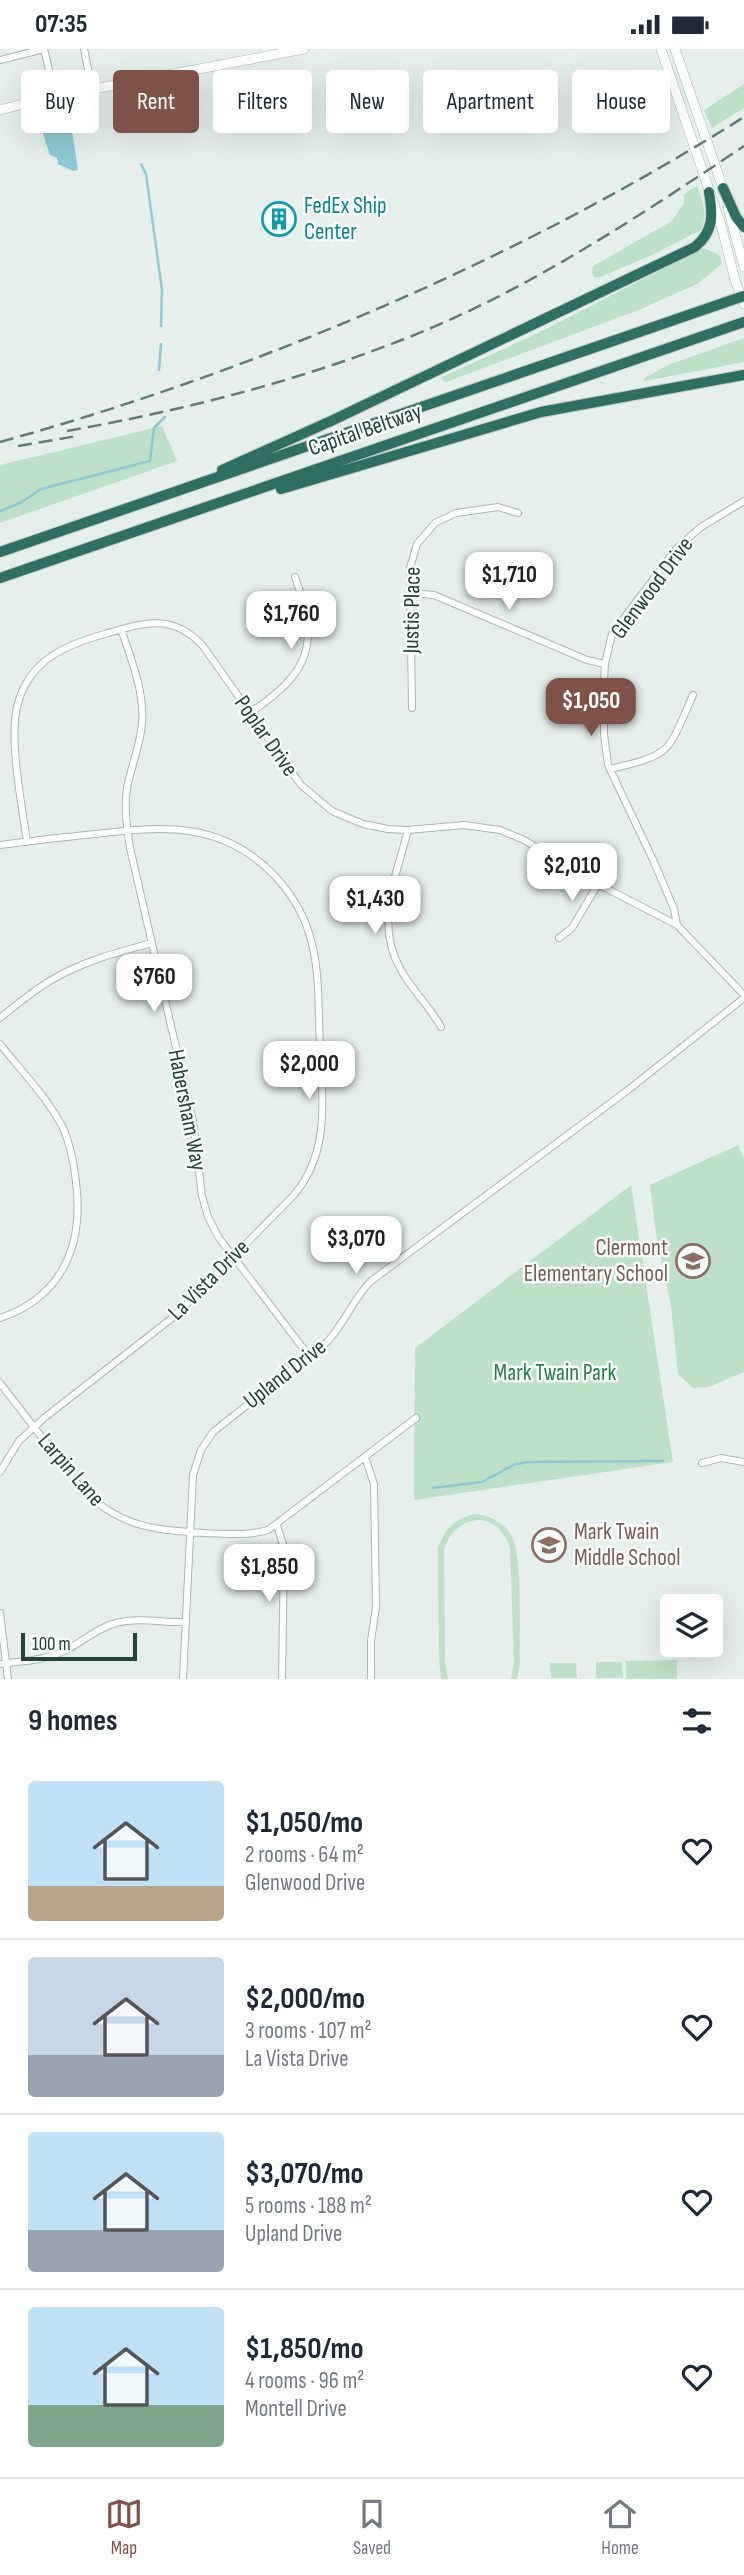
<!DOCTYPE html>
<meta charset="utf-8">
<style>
body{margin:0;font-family:"Sofia Sans Condensed",sans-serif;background:#f6f6f7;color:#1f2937;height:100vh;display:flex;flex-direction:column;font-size:26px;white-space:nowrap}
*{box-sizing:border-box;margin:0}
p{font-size:23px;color:#747a83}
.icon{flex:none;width:38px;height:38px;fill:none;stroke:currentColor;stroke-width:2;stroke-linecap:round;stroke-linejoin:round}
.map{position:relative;height:1630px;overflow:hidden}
.drawer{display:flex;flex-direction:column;background:#fff;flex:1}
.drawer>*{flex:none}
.guide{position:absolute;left:21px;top:21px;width:704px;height:63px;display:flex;gap:14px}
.tools{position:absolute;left:660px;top:1545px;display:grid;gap:14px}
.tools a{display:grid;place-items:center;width:63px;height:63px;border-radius:7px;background:#fff;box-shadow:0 7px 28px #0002;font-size:35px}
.scale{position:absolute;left:21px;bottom:18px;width:116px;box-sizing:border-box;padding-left:7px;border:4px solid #24423a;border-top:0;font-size:19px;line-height:24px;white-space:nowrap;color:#24423a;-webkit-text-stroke:5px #f7fbf9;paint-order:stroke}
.price{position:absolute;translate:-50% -60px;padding:0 16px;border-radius:14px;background:#fff;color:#222;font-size:23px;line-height:46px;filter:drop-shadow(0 2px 4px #0008)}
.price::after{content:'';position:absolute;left:50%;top:42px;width:21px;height:16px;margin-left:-10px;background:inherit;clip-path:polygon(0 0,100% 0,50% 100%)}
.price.selected{background:#7f5249;color:#fff}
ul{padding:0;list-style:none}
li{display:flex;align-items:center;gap:21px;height:175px;padding:0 28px}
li+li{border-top:2px solid #e0e1e3}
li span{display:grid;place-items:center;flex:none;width:196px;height:140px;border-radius:7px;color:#555}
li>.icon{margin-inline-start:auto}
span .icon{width:84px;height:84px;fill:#fffc;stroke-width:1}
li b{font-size:30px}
h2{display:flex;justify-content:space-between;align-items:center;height:84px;padding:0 28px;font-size:30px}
.chip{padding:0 24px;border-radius:7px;background:#fff;box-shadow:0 7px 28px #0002;font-size:24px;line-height:63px}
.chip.selected{background:#7f5249;color:#fff}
.status{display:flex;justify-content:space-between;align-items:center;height:49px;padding:0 35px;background:#fff;direction:ltr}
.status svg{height:19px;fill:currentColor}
.dock{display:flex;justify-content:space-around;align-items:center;height:98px;border-top:2px solid #e0e1e3;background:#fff;font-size:19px;color:#747a83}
.dock a{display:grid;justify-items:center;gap:4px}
.dock .selected{color:#7f5249}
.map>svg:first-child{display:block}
</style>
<div class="status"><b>07:35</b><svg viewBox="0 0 49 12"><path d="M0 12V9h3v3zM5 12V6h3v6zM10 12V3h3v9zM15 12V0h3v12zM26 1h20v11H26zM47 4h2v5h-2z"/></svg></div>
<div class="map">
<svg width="744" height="1630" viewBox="0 0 744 1630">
<rect width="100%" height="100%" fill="#e6efeb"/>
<path fill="#bfe0c8" d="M744,35V59L712,79L704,61Z
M697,137C703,152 708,166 701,181L652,206L598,229L594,228L592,223L593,217L672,172L684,154V145Z
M704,199L719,206L722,215L697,235L641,260L446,333L441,331L442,328L534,286Z
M744,289V313L645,332L643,330L668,316Z
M162,377L177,412L0,474V416Z
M738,1096L744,1109V1323L709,1338L693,1339L678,1325L671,1257L656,1184L650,1136Z
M631,1136L673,1413L414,1451L415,1299Z
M476,1465C490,1466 506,1475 512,1488C523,1509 519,1587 520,1614L517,1630H511L514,1614L510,1499C498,1460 457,1463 444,1500L445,1612L448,1630H442L441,1628L439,1612L438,1499C445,1479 456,1469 476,1465Z
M677,1611V1630H626V1612Z
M596,1613H622L623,1629H596Z
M550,1614H576L577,1629H551Z"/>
<path fill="#8ec9d4" d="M54,71H63L71,75L78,121L73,122L58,115L57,109L50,106L42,82L48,73Z"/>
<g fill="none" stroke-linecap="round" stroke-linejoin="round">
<path stroke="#8ec9d4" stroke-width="2.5" d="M141,115L146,125L162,241L161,277
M159,321L161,295
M0,462L20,454L41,440L150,412L154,379L165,368
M433,1439L482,1433L515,1415L530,1413L663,1412"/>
<g stroke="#a8b8b2" stroke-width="8">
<path id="street" d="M44,0L50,25
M84,0L92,41
M0,11L44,0
M744,452L701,478L676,500L612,585L605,615L604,632V685L608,716L654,813L674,860L677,876L744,946
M410,544L434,546L587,611L605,615
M121,580C131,609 145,645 142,675C140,697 131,718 127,739C124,759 127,779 130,799L193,1072L202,1147L208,1168L219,1189L309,1307
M412,659L410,519L417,495L435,474L456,464L498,458L518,464
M250,664C310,623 320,597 295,528
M610,720C674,705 667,704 693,646
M408,781C396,829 374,874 401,921C412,941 430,958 441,978
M27,793C22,756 8,688 18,654C30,611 65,596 105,585C143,574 172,563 203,597L301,736L332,762L363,775L388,780L408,781L464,776L500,781L524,791L598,835L677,876
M0,796C32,792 63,788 95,785C163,777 222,772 274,826C292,845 306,869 312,895C320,927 318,962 320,995C322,1049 331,1104 293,1147L176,1266L44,1369L19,1392L0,1423
M559,889L572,879L598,835
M0,969C17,955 34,941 53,930C84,912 118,903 152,894
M0,995C21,1022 49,1050 64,1081C71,1098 74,1115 76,1133C84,1195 63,1248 0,1269
M0,1334L80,1438C118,1477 151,1481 204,1484C226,1485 247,1487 268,1481L416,1369
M365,1408L374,1435L376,1558L371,1592V1630
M702,1414L721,1409L744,1413
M277,1476L284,1499L282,1630
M0,1564L8,1630
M0,1615C21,1612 44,1612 64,1602C82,1594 96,1579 116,1574C139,1568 163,1574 186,1573
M183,1630L193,1426L201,1401L213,1383L327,1293C345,1274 353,1250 371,1232L628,1041L744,949"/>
</g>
<g stroke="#a4bbb3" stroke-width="10">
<path id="secondary" d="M661,0L721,176L735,231L744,255
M675,0L725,145
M0,61L47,49L304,0
M728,159L744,218"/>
</g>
<g stroke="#c2cac8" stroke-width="12">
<path id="highway" d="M723,139L736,168L744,178
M222,421L331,372L695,198C714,182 713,166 709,143
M281,440L541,363L744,326
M0,503L732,251
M0,529L744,273"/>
</g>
<use href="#street" stroke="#fff" stroke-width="6"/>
<use href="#secondary" stroke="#fff" stroke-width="9"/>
<use href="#highway" stroke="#2f6f62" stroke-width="10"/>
<path stroke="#5f7d75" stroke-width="2.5" stroke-dasharray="14 7" stroke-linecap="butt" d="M67,382C180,362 291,334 399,292C522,245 635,170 744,97
M0,393C256,322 519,210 744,68
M18,397L77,387"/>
<g stroke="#c2cac8" stroke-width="12" stroke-linecap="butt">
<path id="highway-bridge" d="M732,251L744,247"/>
</g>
<use href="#highway-bridge" stroke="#2f6f62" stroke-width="10"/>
</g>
<defs>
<g id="building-ring" transform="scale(1.75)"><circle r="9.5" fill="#f7fbf9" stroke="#0f9aa8" stroke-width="1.5"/><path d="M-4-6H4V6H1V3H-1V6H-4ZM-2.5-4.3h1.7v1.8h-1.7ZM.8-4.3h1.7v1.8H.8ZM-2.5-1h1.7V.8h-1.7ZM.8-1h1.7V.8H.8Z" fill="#0f9aa8"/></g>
<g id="school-ring" transform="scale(1.75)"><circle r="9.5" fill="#f7fbf9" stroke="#8d6e63" stroke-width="1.5"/><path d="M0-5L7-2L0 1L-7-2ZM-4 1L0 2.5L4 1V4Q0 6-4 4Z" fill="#8d6e63"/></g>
</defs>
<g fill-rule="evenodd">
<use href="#building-ring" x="279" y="170"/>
<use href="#school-ring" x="693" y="1212"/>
<use href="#school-ring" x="549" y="1496"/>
</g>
<g text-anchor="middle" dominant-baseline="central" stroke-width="5" stroke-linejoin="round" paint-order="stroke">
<g font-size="23" fill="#0d838f" stroke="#f7fbf9" text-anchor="start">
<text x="304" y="157">FedEx Ship<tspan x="304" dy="26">Center</tspan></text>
</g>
<g font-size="23" fill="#24423a" stroke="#f7fbf9">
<text transform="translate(365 381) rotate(-19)">Capital Beltway</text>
<text transform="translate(652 539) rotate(-53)">Glenwood Drive</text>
<text transform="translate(412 561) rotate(-89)">Justis Place</text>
<text transform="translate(266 687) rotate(55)">Poplar Drive</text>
<text transform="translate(187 1061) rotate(79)">Habersham Way</text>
<text transform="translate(209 1231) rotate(-45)">La Vista Drive</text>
<text transform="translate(285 1325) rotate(-38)">Upland Drive</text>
<text transform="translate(71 1421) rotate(49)">Larpin Lane</text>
</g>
<g font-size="23" fill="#785e54" stroke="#f7fbf9" text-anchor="end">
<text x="668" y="1199">Clermont<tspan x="668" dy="26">Elementary School</tspan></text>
<text x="574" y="1483" text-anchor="start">Mark Twain<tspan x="574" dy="26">Middle School</tspan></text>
</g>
<g font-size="23" fill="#2d7a4b" stroke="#f7fbf9">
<text x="555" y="1324">Mark Twain Park</text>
</g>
</g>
</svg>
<div class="tools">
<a><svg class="icon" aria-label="layers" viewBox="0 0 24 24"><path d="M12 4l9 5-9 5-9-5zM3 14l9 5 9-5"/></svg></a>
</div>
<div class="scale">100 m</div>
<b class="price" style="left:509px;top:563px">$1,710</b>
<b class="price" style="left:291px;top:602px">$1,760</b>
<b class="price selected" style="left:591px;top:689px">$1,050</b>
<b class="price" style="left:572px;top:854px">$2,010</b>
<b class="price" style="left:375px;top:887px">$1,430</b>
<b class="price" style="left:154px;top:965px">$760</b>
<b class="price" style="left:309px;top:1052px">$2,000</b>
<b class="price" style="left:356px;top:1227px">$3,070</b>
<b class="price" style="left:269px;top:1555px">$1,850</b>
<div class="guide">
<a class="chip">Buy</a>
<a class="chip selected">Rent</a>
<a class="chip">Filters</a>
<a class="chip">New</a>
<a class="chip">Apartment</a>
<a class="chip">House</a>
</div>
</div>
<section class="drawer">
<h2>9 homes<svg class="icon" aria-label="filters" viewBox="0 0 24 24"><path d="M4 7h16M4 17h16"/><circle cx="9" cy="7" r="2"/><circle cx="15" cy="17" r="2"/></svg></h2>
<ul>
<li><span style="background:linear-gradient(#bfe0f5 75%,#b9a48a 0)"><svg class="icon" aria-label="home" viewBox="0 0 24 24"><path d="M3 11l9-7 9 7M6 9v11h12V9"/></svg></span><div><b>$1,050/mo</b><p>2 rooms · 64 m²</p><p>Glenwood Drive</p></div><svg class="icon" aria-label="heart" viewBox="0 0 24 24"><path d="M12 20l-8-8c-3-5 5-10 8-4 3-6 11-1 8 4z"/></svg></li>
<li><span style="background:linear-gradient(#c9d6e8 70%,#9aa5b1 0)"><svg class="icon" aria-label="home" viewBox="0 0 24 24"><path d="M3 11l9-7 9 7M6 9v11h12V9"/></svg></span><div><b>$2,000/mo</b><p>3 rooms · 107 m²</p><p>La Vista Drive</p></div><svg class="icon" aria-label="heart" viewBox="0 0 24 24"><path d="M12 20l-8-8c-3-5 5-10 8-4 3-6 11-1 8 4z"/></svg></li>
<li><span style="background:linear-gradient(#bfe0f5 70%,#9aa5b1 0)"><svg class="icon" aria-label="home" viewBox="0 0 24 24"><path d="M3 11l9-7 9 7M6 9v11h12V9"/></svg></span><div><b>$3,070/mo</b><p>5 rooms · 188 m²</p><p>Upland Drive</p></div><svg class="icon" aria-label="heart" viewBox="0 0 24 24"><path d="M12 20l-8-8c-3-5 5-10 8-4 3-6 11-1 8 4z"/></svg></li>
<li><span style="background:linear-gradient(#bfe0f5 70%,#7fa58c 0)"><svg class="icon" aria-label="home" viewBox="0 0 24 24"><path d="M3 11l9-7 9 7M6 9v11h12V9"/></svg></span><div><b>$1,850/mo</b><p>4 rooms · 96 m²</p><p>Montell Drive</p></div><svg class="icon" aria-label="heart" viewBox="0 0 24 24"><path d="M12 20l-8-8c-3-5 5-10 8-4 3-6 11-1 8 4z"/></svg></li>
</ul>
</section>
<nav class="dock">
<a class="selected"><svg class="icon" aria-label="map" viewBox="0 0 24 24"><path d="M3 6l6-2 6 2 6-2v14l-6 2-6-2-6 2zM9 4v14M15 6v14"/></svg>Map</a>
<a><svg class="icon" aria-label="saved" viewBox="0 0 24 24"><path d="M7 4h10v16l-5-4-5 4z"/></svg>Saved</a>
<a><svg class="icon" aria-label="home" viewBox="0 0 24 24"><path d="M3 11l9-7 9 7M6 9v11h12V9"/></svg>Home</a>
</nav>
